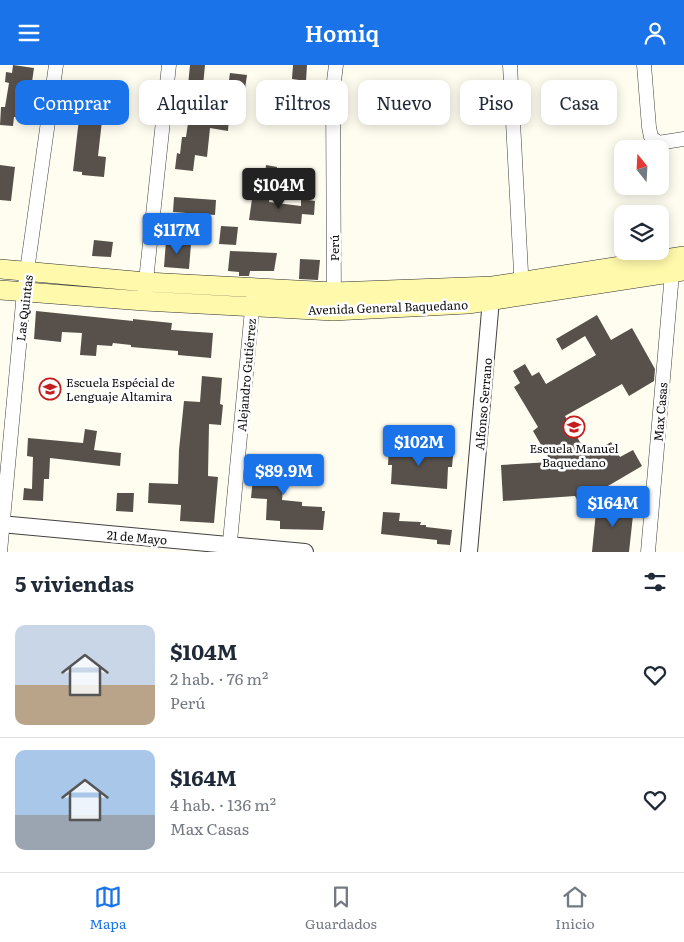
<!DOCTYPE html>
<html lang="es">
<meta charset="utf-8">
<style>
body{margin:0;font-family:Literata,serif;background:#f6f6f7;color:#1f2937;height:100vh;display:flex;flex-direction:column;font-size:19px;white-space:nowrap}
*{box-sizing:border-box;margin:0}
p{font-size:16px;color:#747a83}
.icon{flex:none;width:28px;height:28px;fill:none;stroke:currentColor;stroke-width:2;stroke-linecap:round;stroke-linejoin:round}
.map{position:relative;height:487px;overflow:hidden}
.drawer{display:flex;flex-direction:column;background:#fff;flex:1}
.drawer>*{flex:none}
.guide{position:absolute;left:15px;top:15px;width:655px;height:45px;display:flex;gap:10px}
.needle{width:32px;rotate:342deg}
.tools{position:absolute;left:614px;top:75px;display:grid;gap:10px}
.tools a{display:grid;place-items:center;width:55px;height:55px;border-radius:10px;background:#fff;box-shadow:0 2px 12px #0003;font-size:25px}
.price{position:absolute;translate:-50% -42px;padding:0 11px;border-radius:5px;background:#1a73e8;color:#fff;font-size:16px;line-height:32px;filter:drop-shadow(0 1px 2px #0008)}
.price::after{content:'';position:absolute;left:50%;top:30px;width:15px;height:11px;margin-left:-8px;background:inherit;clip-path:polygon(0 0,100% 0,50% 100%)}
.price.selected{background:#222;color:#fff}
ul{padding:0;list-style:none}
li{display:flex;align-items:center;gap:15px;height:125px;padding:0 15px}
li+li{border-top:1px solid #e0e1e3}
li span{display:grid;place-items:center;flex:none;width:140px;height:100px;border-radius:10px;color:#555}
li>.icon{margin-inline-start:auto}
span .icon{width:60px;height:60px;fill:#fffc;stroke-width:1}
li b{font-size:21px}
h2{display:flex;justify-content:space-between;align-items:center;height:60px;padding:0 15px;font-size:21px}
.pill{padding:0 18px;border-radius:10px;background:#fff;box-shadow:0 2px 12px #0003;font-size:18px;line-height:45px}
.pill.selected{background:#1a73e8;color:#fff}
header{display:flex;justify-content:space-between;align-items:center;height:65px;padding:0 15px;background:#1a73e8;color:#fff;font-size:22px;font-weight:600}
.dock{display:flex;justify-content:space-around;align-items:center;height:70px;border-top:1px solid #e0e1e3;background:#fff;font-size:14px;color:#747a83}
.dock a{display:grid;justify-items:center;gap:2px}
.dock .selected{color:#1a73e8}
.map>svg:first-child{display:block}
</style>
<header><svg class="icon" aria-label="menu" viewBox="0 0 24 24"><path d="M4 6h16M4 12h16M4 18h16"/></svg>Homiq<svg class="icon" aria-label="person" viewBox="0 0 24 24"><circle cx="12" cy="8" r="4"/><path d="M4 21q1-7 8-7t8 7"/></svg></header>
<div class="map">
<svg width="684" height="487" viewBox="0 0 684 487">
<rect width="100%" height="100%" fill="#fffdf0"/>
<path fill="#58504a" d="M13,0L34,3L30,31L21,30L19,52H14L13,61L0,60L1,42H5L9,18L5,17L6,7L12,8Z
M190,0H205L201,42L217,44L216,51L229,52L228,66L210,63L207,92L195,90L193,106L175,104L177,88L180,89L182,72H186L189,51H185Z
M293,0H307L306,16L292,14Z
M230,8L247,10L245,24L228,22Z
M299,19H312L310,42L297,41Z
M80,45L103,47L98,91L106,92L104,112L82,110V107L73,106Z
M0,100L15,102L11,136L0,135Z
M266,100L277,102L276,114L265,112Z
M253,127L270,130L269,137L301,141V134L315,136L314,150L302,149L301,159L249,155Z
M174,132L216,135L215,150L173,147Z
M221,161L238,162L236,180L219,179Z
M94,175L113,177L111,192L92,191Z
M166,176L191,179L189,204L164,202Z
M230,186L277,188L274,206H250L249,211H239V207L228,206Z
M300,194L320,195L318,215L299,214Z
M36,246L133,256V254L172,258L171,265L213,268L211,293L178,290V286L131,282V280L113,278L112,281L97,280L96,291L80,290L82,268L62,267L61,277L34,274Z
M597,250L611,275L632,263L655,304L654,316L629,331L622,319L565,351L588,391L611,377L620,392L633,385L642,401L579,438L575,431L503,436L501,400L551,397L533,366L538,362L514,322L520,318L513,306L525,299L532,311L539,307L546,319L596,290L585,271L562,285L556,274Z
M202,311L222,313L220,339L223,340L221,360L209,359L208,411L218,412L214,458L180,456L181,440L148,438L149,418L178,419L179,385L184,336L200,337Z
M85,364L97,366L94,385L121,388L120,401L50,393L49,414H44L43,436L23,435L24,423L32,424L33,392L27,391L28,373L83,378Z
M389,381L425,382V387L451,388L450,391H453L452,402H448L447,424L391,419L392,400H388Z
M259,390L279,391V394H286L285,404L306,406L305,418L284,416L282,435L302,437V441L322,442V446H325L323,465L280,464V456L266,455L267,434L251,433L254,402H258Z
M117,428H134L133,447L116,446Z
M597,437L634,441L629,487H592Z
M383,447L400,448L399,456L421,457L420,460H426V462L452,465L450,480L437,479V475L381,469Z"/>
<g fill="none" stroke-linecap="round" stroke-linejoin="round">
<g stroke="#414141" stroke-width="15">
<path id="minor" d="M510,0L522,226
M644,0L649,62L651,72L658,78L684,74
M145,225L169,0
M334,237L333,24L336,0
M0,487L24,227L56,0
M229,487L253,234
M648,487L672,208"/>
</g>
<g stroke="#414141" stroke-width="18">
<path id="tertiary" d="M0,459L305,487
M469,487L492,223"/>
</g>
<g stroke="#303030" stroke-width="20">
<path id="secondary" d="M0,204L146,217L334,227L493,221L684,191
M0,225L144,236L333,246L468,239L684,206"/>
</g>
<use href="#minor" stroke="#fff" stroke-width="14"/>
<use href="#tertiary" stroke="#fff" stroke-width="16"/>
<use href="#secondary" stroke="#fff9ab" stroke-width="19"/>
</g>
<defs>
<g id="school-ring" transform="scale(1.125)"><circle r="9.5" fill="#fff" stroke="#c61e1f" stroke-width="1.5"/><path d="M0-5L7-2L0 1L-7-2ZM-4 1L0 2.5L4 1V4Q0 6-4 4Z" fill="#c61e1f"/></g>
</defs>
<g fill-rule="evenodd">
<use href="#school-ring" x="50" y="324"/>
<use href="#school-ring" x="574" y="362"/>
</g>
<g text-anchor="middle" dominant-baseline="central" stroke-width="5" stroke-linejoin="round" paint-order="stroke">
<g font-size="12" fill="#0e0e0e" stroke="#fff">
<text transform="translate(334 183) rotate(-90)">Perú</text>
<text transform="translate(388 242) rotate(-2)">Avenida General Baquedano</text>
<text transform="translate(24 243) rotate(-83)">Las Quintas</text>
<text transform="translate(246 310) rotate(-85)">Alejandro Gutiérrez</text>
<text transform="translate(483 339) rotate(-85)">Alfonso Serrano</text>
<text transform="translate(660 347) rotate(-85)">Max Casas</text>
<text transform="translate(137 472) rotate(5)">21 de Mayo</text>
</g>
<g font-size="12" fill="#0e0e0e" stroke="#fff" text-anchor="start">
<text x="66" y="317">Escuela Espécial de<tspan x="66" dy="14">Lenguaje Altamira</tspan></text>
<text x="574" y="383" text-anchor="middle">Escuela Manuel<tspan x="574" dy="14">Baquedano</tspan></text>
</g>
</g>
</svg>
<div class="tools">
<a><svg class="needle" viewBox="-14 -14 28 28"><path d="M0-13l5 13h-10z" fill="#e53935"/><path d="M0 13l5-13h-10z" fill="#747a83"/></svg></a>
<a><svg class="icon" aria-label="layers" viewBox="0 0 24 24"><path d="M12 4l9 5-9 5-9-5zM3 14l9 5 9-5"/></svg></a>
</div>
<b class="price selected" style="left:279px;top:145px">$104M</b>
<b class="price" style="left:177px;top:190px">$117M</b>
<b class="price" style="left:419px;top:402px">$102M</b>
<b class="price" style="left:284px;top:431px">$89.9M</b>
<b class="price" style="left:613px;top:463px">$164M</b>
<div class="guide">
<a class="pill selected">Comprar</a>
<a class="pill">Alquilar</a>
<a class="pill">Filtros</a>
<a class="pill">Nuevo</a>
<a class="pill">Piso</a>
<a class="pill">Casa</a>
</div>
</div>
<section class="drawer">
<h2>5 viviendas<svg class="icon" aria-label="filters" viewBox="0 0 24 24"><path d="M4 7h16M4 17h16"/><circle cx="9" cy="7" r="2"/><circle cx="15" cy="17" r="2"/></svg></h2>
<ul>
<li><span style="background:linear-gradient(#c9d6e8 60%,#b9a48a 0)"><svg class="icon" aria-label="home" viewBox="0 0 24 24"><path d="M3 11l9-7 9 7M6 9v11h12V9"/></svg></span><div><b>$104M</b><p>2 hab. · 76 m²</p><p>Perú</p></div><svg class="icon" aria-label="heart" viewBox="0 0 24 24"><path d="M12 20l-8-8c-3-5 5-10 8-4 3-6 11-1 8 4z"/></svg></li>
<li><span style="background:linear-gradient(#a9c7e8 65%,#9aa5b1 0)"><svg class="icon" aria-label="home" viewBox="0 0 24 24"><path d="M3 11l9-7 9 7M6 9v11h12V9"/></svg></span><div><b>$164M</b><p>4 hab. · 136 m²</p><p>Max Casas</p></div><svg class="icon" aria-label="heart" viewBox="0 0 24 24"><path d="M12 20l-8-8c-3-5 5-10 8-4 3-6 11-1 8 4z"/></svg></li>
</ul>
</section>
<nav class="dock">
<a class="selected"><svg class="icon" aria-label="map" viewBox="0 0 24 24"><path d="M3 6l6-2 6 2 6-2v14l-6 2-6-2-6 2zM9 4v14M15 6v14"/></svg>Mapa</a>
<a><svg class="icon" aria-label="saved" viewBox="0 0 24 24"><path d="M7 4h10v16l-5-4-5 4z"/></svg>Guardados</a>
<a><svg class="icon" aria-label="home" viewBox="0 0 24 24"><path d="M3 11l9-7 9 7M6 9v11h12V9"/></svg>Inicio</a>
</nav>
